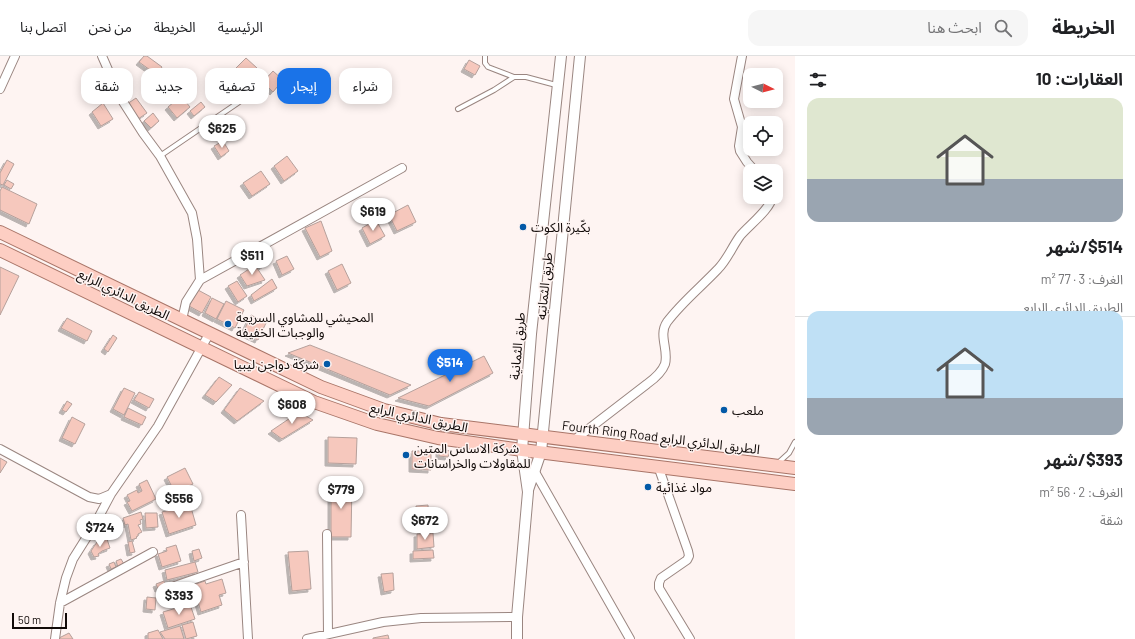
<!DOCTYPE html>
<html lang="ar">
<meta charset="utf-8">
<style>
body{margin:0;font-family:Barlow,"Noto Sans Arabic",sans-serif;background:#f6f6f6;color:#202124;direction:rtl;height:100vh;display:flex;flex-direction:column;font-size:15px;white-space:nowrap}
*{box-sizing:border-box;margin:0}
p{font-size:13px;color:#757577}
.icon{flex:none;width:22px;height:22px;fill:none;stroke:currentColor;stroke-width:2;stroke-linecap:round;stroke-linejoin:round}
.map{position:relative;flex:1;overflow:hidden;direction:ltr}
.drawer{display:flex;flex-direction:column;background:#fff;width:340px}
.drawer>*{flex:none}
.banner{position:absolute;left:12px;top:12px;width:380px;height:36px;direction:rtl;display:flex;gap:8px}
.needle{width:26px;rotate:96deg}
.controls{position:absolute;left:743px;top:12px;display:grid;gap:8px}
.controls a{display:grid;place-items:center;width:40px;height:40px;border-radius:8px;background:#fff;box-shadow:0 2px 10px #0003;font-size:20px}
.scale{position:absolute;left:12px;bottom:10px;width:55px;box-sizing:border-box;padding-left:4px;border:2px solid #110a08;border-top:0;font-size:11px;line-height:14px;white-space:nowrap;color:#110a08;-webkit-text-stroke:3px #fef4f2;paint-order:stroke}
.price{position:absolute;translate:-50% -34px;padding:0 9px;border-radius:14px;background:#fff;color:#222;font-size:13px;line-height:26px;filter:drop-shadow(0 1px 2px #0008)}
.price::after{content:'';position:absolute;left:50%;top:24px;width:12px;height:9px;margin-left:-6px;background:inherit;clip-path:polygon(0 0,100% 0,50% 100%)}
.price.on{background:#1a73e8;color:#fff}
ul{padding:0;list-style:none}
li{display:grid;align-content:center;gap:8px;height:212px;padding:0 12px}
li+li{border-top:1px solid #e0e0e0}
li span{display:grid;place-items:center;height:124px;border-radius:12px;color:#555}
li>.icon{margin-inline-start:auto}
span .icon{width:72px;height:72px;fill:#fffc;stroke-width:1}
li b{font-size:17px}
h2{display:flex;justify-content:space-between;align-items:center;height:48px;padding:0 12px;font-size:17px}
.tag{padding:0 14px;border-radius:12px;background:#fff;box-shadow:0 2px 10px #0003;font-size:14px;line-height:36px}
.tag.on{background:#1a73e8;color:#fff}
header{display:flex;align-items:center;gap:24px;box-sizing:border-box;height:56px;padding:0 20px;background:#fff;border-bottom:1px solid #e0e0e0}
header strong{font-size:19px}
nav{display:flex;gap:22px;margin-inline-start:auto;font-size:14px}
.search{width:280px;height:36px;background:#f6f6f6;display:flex;align-items:center;gap:10px;box-sizing:border-box;padding:0 14px;border-radius:12px;color:#757577;font-size:15px}
main{display:flex;flex:1;min-height:0}
.map>svg:first-child{display:block}
</style>
<header>
<strong>الخريطة</strong>
<div class="search"><svg class="icon" aria-label="search" viewBox="0 0 24 24"><circle cx="10" cy="10" r="6"/><path d="M15 15l6 6"/></svg>ابحث هنا</div>
<nav><a>الرئيسية</a><a>الخريطة</a><a>من نحن</a><a>اتصل بنا</a></nav>
</header>
<main>
<section class="drawer">
<h2>العقارات: 10<svg class="icon" aria-label="filters" viewBox="0 0 24 24"><path d="M4 7h16M4 17h16"/><circle cx="9" cy="7" r="2"/><circle cx="15" cy="17" r="2"/></svg></h2>
<ul>
<li><span style="background:linear-gradient(#dfe7d0 65%,#9aa5b1 0)"><svg class="icon" aria-label="home" viewBox="0 0 24 24"><path d="M3 11l9-7 9 7M6 9v11h12V9"/></svg></span><div><b>$514/شهر</b><p>الغرف: 3 · 77 m²</p><p>الطريق الدائري الرابع</p></div></li>
<li><span style="background:linear-gradient(#bfe0f5 70%,#9aa5b1 0)"><svg class="icon" aria-label="home" viewBox="0 0 24 24"><path d="M3 11l9-7 9 7M6 9v11h12V9"/></svg></span><div><b>$393/شهر</b><p>الغرف: 2 · 56 m²</p><p>شقة</p></div></li>
</ul>
</section>
<div class="map">
<svg width="795" height="583" viewBox="0 0 795 583">
<defs>
<filter id="shadow"><feDropShadow dx="-3" dy="3" stdDeviation="0" flood-color="#0004"/></filter>
</defs>
<rect width="100%" height="100%" fill="#fef4f2"/>
<path fill="#f6c8bd" stroke="#b5a09b" filter="url(#shadow)" d="M144,0H147L162,11L157,19L139,6Z
M246,2L257,12L244,25L234,14Z
M469,4L480,10L475,19L464,13Z
M368,14L383,26L372,40L357,28Z
M273,15L283,24L273,36L263,26Z
M181,40L190,51L177,62L168,51Z
M136,42L147,57L138,63L127,48Z
M201,46L205,51L194,60L190,55Z
M103,47L113,63L101,70L92,56Z
M153,57L159,65L151,72L144,65Z
M223,85L229,95L221,101L214,90Z
M287,100L298,115L284,125L274,110Z
M7,104L14,108L3,129L0,128V117Z
M261,115L270,128L252,140L243,127Z
M7,124L14,128L11,133L4,129Z
M2,131L37,148L29,168L0,154V135Z
M408,149L416,166L397,175L389,159Z
M376,164L385,180L370,188L362,172Z
M321,165L332,195L320,201L305,172Z
M262,192L269,206L260,212L252,199Z
M287,200L294,213L282,219L276,205Z
M342,208L351,227L337,234L328,215Z
M255,209L265,224L247,230L240,219Z
M0,211L19,220L0,259Z
M272,223L277,232L254,245L251,239Z
M237,225L247,240L238,246L228,230Z
M198,234L211,241L202,257L189,250Z
M212,242L224,248L216,263L205,257Z
M226,245L244,254L235,272L217,263Z
M251,259L266,267L258,284L243,277Z
M67,262L92,275L87,285L61,272Z
M113,279L117,282L108,296L104,293Z
M310,289L411,329L390,339L288,297Z
M484,300L493,317L429,350L398,342Z
M219,321L232,329L216,346L205,339Z
M124,332L135,337L124,359L113,353Z
M240,332L264,345L237,365L224,354Z
M139,336L154,343L149,352L134,344Z
M67,345L72,348L66,356L62,354Z
M128,352L146,361L142,369L124,361Z
M299,356L313,364L282,383L271,375Z
M72,361L85,368L75,388L62,382Z
M328,381L357,382L356,408L328,407Z
M439,393L450,395L448,401L439,400Z
M412,395H431V414L412,413Z
M0,402L7,406L0,417Z
M185,412L193,428L175,437L167,421Z
M147,424L156,443L132,455L127,446L130,445L127,439L137,434L138,437L142,435L139,428Z
M331,428H352L351,481H331Z
M190,448L196,469L169,478L162,456Z
M428,449L429,471H417L416,450Z
M141,456L143,463L140,464L141,468L138,469L142,476L138,478V480L136,481L137,482L131,484L128,468L125,469L123,462Z
M145,457H157L158,471L146,472Z
M433,477L434,491L417,493V478Z
M107,483L110,492L102,495L98,498L99,500L94,501L91,495L97,486Z
M132,485L135,496L130,497L128,486Z
M176,489L181,505L162,511L158,498L167,495L166,492Z
M199,493L202,502L194,505L192,495Z
M433,494L434,502L413,503V495Z
M308,495L311,533L292,535L288,496Z
M121,503L124,508L118,511L116,505Z
M114,506L116,511L111,513L109,508Z
M195,506L198,516L167,524L165,514Z
M393,517L394,534L384,536L381,518Z
M222,523L226,537L219,539L222,549L201,556L193,529L205,525L206,528Z
M164,525L166,530L158,533L156,528Z
M189,529L194,544L188,546L183,531Z
M147,541L156,542L155,554L146,553Z
M190,548L195,563L168,572L163,556Z
M193,566L197,580L186,583L182,569Z
M180,570L184,583H165L160,576Z
M158,574L163,583H148V577Z
M69,577L73,583H57Z
M388,579L389,583H373V582Z"/>
<g fill="none" stroke-linecap="round" stroke-linejoin="round">
<g stroke="#9a8681" stroke-width="6">
<path id="service" d="M485,0V7L488,11L514,21
M458,53L494,34L514,21H526L556,29
M160,100L245,42
M778,407L789,397L795,386"/>
</g>
<g stroke="#9a8681" stroke-width="10">
<path id="minor" d="M102,0L120,41L143,77L160,100L192,157L197,183L200,224L186,246L182,264
M742,0L734,43L742,71L739,90L740,95L747,106L755,115
M0,33L15,0
M200,224L402,112
M573,385L647,328C654,323 662,316 665,308C669,294 658,279 667,266C682,246 701,231 718,213C727,204 732,191 740,180C748,170 771,153 772,141
M0,393L89,441L99,443L111,438L158,370L209,278
M658,410L688,495L689,500L687,504L661,522L659,527V532L690,583
M535,416L630,583
M241,459L248,583
M327,478L328,578
M169,532L244,506
M60,547L153,496
M55,583L60,547L66,522L73,503L95,468L111,438
M307,583L383,566L421,562L517,561"/>
</g>
<g stroke="#9a8681" stroke-width="12">
<path id="tertiary" d="M528,434L541,396L580,0
M517,583V561L528,436L522,394L531,278L561,0"/>
</g>
<g stroke="#a97568" stroke-width="14">
<path id="primary" d="M0,176L321,331L384,354L441,368L795,412
M0,194L314,346L377,368L438,382L522,394L795,428"/>
</g>
<use href="#service" stroke="#fff" stroke-width="4"/>
<use href="#minor" stroke="#fff" stroke-width="8"/>
<use href="#tertiary" stroke="#fff" stroke-width="10"/>
<use href="#primary" stroke="#fdcec3" stroke-width="12"/>
</g>
<g fill="#0359a7" stroke="#fef4f2" stroke-width="1.5">
<circle cx="523" cy="171" r="4"/>
<circle cx="228" cy="268" r="4"/>
<circle cx="327" cy="308" r="4"/>
<circle cx="724" cy="354" r="4"/>
<circle cx="406" cy="399" r="4"/>
<circle cx="648" cy="431" r="4"/>
</g>
<g text-anchor="middle" dominant-baseline="central" stroke-width="3" stroke-linejoin="round" paint-order="stroke">
<g font-size="13" fill="#110a08" stroke="#fef4f2" text-anchor="start">
<text x="531" y="171">بكّيرة الكوت</text>
<text x="236" y="261">المحيشي للمشاوي السريعة<tspan x="236" dy="15">والوجبات الخفيفة</tspan></text>
<text x="319" y="308" text-anchor="end">شركة دواجن ليبيا</text>
<text x="732" y="354">ملعب</text>
<text x="414" y="392">شركة الاساس المتين<tspan x="414" dy="15">للمقاولات والخراسانات</tspan></text>
<text x="656" y="431">مواد غذائية</text>
</g>
<g font-size="13" fill="#110a08" stroke="#fef4f2">
<text transform="translate(544 230) rotate(-84)">طريق الثمانيه</text>
<text transform="translate(124 238) rotate(26)">الطريق الدائري الرابع</text>
<text transform="translate(517 290) rotate(-85)">طريق الثمانية</text>
<text transform="translate(419 361) rotate(12)">الطريق الدائري الرابع</text>
<text transform="translate(661 381) rotate(7)">Fourth Ring Road الطريق الدائري الرابع</text>
</g>
</g>
</svg>
<div class="controls">
<a><svg class="needle" viewBox="-14 -14 28 28"><path d="M0-13l5 13h-10z" fill="#e53935"/><path d="M0 13l5-13h-10z" fill="#757577"/></svg></a>
<a><svg class="icon" aria-label="locate" viewBox="0 0 24 24"><circle cx="12" cy="12" r="6"/><path d="M12 2v4M12 18v4M2 12h4M18 12h4"/></svg></a>
<a><svg class="icon" aria-label="layers" viewBox="0 0 24 24"><path d="M12 4l9 5-9 5-9-5zM3 14l9 5 9-5"/></svg></a>
</div>
<div class="scale">50 m</div>
<b class="price" style="left:222px;top:93px">$625</b>
<b class="price" style="left:373px;top:176px">$619</b>
<b class="price" style="left:252px;top:220px">$511</b>
<b class="price on" style="left:450px;top:327px">$514</b>
<b class="price" style="left:292px;top:369px">$608</b>
<b class="price" style="left:341px;top:454px">$779</b>
<b class="price" style="left:179px;top:463px">$556</b>
<b class="price" style="left:425px;top:485px">$672</b>
<b class="price" style="left:100px;top:492px">$724</b>
<b class="price" style="left:179px;top:560px">$393</b>
<div class="banner">
<a class="tag">شراء</a>
<a class="tag on">إيجار</a>
<a class="tag">تصفية</a>
<a class="tag">جديد</a>
<a class="tag">شقة</a>
</div>
</div>
</main>
